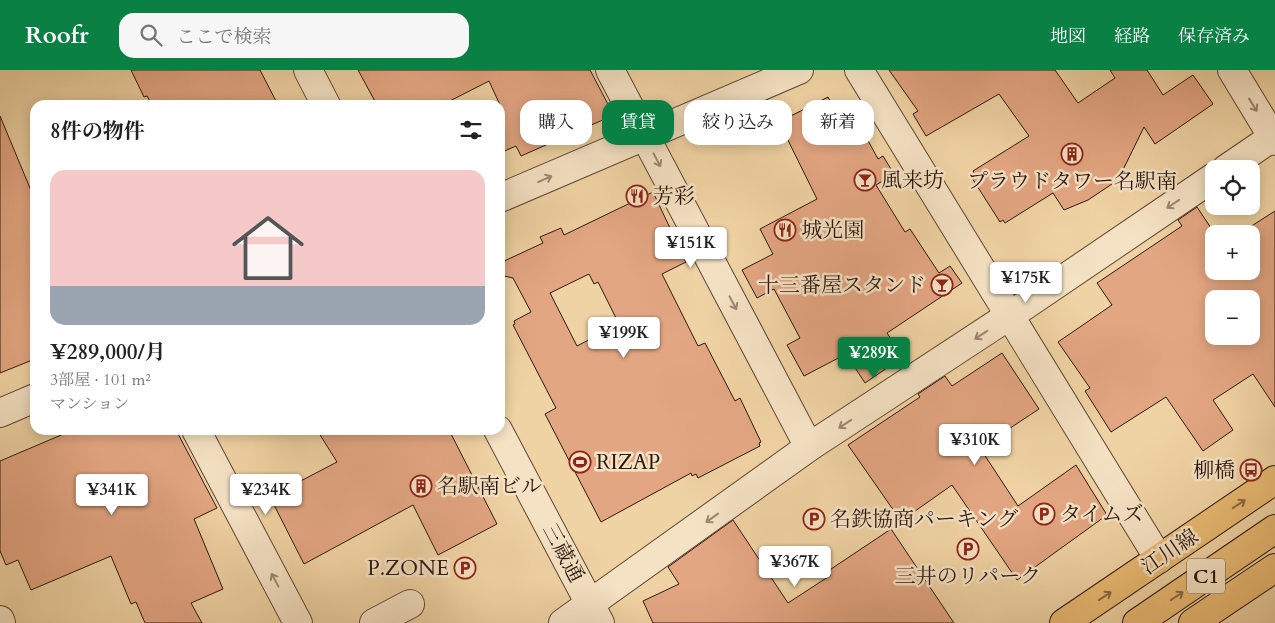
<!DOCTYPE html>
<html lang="ja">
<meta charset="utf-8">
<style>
body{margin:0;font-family:Cardo,"Noto Serif JP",serif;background:#f6f6f6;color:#222;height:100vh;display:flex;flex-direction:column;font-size:19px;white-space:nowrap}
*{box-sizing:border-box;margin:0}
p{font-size:16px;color:#767676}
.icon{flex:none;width:28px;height:28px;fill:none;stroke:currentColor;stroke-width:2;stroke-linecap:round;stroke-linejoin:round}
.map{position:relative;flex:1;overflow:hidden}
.side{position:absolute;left:30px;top:30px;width:475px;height:335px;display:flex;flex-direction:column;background:#fff;border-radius:15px;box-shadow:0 2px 12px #0003}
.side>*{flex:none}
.guide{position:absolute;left:520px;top:30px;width:475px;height:45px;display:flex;gap:10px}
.fabs{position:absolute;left:1205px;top:90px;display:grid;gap:10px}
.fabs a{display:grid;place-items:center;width:55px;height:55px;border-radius:10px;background:#fff;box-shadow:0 2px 12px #0003;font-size:25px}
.price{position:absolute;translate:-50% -42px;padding:0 11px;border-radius:5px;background:#fff;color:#222;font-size:16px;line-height:32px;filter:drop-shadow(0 1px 2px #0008)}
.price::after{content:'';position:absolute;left:50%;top:30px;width:15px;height:11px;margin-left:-8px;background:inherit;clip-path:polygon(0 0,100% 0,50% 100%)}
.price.current{background:#0b8043;color:#fff}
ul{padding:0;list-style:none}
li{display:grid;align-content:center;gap:10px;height:265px;padding:0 20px}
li+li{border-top:1px solid #e0e0e0}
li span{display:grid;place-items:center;height:155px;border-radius:15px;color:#555}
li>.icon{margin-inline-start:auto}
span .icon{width:90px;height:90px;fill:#fffc;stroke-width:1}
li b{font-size:21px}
h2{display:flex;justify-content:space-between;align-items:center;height:60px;padding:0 20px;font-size:21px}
.tag{padding:0 18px;border-radius:15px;background:#fff;box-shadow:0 2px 12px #0003;font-size:18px;line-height:45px}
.tag.current{background:#0b8043;color:#fff}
header{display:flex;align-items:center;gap:30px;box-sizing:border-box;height:70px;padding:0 25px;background:#0b8043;color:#fff}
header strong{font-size:24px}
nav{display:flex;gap:28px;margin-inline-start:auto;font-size:18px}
.search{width:350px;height:45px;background:#f6f6f6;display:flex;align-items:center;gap:12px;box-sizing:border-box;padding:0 18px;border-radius:15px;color:#767676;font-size:19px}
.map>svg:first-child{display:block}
</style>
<header>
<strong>Roofr</strong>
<div class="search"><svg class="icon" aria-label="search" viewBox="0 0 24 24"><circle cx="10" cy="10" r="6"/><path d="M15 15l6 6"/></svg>ここで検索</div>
<nav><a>地図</a><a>経路</a><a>保存済み</a></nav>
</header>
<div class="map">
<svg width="1275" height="553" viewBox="0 0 1275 553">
<rect width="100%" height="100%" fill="#f0d3a4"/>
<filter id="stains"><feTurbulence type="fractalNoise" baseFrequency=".004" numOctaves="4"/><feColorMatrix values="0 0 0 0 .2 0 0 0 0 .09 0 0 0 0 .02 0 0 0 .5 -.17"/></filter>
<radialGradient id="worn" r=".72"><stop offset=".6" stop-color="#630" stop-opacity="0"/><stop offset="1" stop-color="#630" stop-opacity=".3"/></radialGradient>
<path fill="#e3a682" stroke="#2d1810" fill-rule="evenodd" d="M131,0H260L278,35H152L147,26L144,27Z
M358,0H590L610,38L605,49L521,86L516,76L500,83V35L489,11L442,35H377Z
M889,0H1055L1078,33L1115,8L1110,0H1147L1163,25L1193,5L1213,34L1155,74L1144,57L1118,110L1088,130L1064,140L1053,123L1005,153L1003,150L1000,152L972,108L976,106L973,101L1029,66L999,24L926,66L913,44L918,41Z
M828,27L845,61L859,54L878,89L883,86L894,104L876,115L905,162L910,159L939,203L950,196L962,213L887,263L903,287L865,313L846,284L804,306L787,275L800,268L774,219L757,228L742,200L773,184L760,159L817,129L779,52Z
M0,46L35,130V289L0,303Z
M653,122L686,192L662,204L698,276L705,273L735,331L740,328L761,372L759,373L760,376L698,408L696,404L692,406L691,403L601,452L545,344L556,338L513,255L515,254L514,251L531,242L513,208L500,205V193L543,173L540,167L561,158L564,165ZM589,204L594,214L598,212L619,254L577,276L550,223Z
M1197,137L1215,164L1214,201H1251V164H1239L1275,141V337L1253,304L1213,330L1233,360L1203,381L1166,327L1111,362L1085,321L1090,318L1058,272L1112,235L1097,213L1182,156L1178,150ZM1214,229H1251V266H1214Z
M1002,283L1039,339L980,378L1018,436L1076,395L1107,445L1017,510L952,415L901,451L848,375L920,327L918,324L945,306L952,316Z
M73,360H176L217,438L194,449L223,519L191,533L202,553H145L136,532L131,534L111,486L31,520L18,490L6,495L0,481V391Z
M317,360H449L497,454L438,485L413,435L304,494L270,427L337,392Z
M733,450L788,533L831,505L828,501L891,459L954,553H653L643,531L679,514L668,497Z"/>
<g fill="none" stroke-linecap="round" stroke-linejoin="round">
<g stroke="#5e4735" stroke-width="30">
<path id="minor" d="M308,0L326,35
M610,0L809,377
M859,0L1159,489
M1232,0L1275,71
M1226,99L1273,67
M500,128L799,0
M0,343L35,328
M196,360L298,553
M498,360L600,553
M0,550L1,553
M374,553L410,534
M563,553L809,377L1027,234L1214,107"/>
</g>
<g stroke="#2d1810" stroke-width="30">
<path id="major" d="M1064,553L1275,410
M1193,553L1275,498"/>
</g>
<g stroke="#2d1810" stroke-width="30">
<path id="highway" d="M1137,553L1275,459"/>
</g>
<use href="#minor" stroke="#f5e2c4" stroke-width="28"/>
<use href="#major" stroke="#e8ba72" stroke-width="28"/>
<use href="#highway" stroke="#e8ba72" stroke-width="28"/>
</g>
<defs><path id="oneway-shaft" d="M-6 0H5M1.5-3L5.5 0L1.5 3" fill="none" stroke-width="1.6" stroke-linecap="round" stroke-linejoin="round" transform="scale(1.25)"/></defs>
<g stroke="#9b8773">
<use href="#oneway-shaft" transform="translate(1253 35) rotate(58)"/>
<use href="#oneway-shaft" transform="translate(657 90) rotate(62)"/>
<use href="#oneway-shaft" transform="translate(545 109) rotate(-24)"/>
<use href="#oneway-shaft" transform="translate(1173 134) rotate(146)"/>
<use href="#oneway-shaft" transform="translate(733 233) rotate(62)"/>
<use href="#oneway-shaft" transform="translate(981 265) rotate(147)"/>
<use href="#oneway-shaft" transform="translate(845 354) rotate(147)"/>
<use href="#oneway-shaft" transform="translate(712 448) rotate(144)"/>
<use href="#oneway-shaft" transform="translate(275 510) rotate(-118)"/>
</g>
<g stroke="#8a6941">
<use href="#oneway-shaft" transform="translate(1239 434) rotate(-34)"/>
<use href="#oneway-shaft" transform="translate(1105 526) rotate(-34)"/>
<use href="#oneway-shaft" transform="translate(1177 526) rotate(-34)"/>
</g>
<defs>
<g id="building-ring" transform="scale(1.125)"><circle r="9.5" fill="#f5e2c4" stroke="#8f2418" stroke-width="1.5"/><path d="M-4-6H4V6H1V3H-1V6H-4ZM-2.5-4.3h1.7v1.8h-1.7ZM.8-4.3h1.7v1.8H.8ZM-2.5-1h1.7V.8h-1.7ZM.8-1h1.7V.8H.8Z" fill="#8f2418"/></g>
<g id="bar-ring" transform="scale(1.125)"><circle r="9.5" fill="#f5e2c4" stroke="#8f2418" stroke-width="1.5"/><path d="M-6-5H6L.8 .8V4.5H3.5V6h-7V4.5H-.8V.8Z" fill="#8f2418"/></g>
<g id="restaurant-ring" transform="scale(1.125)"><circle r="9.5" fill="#f5e2c4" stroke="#8f2418" stroke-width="1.5"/><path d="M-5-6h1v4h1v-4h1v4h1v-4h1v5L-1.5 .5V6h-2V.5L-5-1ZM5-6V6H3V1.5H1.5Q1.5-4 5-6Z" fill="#8f2418"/></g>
<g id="stadium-ring" transform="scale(1.125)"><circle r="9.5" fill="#f5e2c4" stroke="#8f2418" stroke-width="1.5"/><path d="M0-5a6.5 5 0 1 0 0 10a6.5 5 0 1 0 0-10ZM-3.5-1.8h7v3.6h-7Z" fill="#8f2418"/></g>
<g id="bus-ring" transform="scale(1.125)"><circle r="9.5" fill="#f5e2c4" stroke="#8f2418" stroke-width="1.5"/><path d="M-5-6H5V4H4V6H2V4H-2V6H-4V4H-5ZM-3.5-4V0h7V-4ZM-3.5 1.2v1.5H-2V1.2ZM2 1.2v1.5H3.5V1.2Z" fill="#8f2418"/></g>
<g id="parking-ring" transform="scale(1.125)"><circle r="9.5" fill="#f5e2c4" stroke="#8f2418" stroke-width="1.5"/><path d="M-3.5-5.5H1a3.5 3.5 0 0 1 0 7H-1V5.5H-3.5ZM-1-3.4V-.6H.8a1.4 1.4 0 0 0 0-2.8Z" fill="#8f2418"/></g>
</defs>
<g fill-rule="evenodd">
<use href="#building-ring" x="1072" y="84"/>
<use href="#bar-ring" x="865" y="110"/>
<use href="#restaurant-ring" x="637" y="126"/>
<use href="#restaurant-ring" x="785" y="160"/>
<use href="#bar-ring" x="942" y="215"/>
<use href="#stadium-ring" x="580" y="392"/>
<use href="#bus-ring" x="1251" y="400"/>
<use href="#building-ring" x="421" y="416"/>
<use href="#parking-ring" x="1044" y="444"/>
<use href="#parking-ring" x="814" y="449"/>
<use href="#parking-ring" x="968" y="479"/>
<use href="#parking-ring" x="465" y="498"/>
</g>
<g text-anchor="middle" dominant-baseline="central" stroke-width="5" stroke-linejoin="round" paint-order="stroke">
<rect fill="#f5e2c4" stroke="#695546" stroke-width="1" x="1187" y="488.5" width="38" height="35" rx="4"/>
<g font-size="20" font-weight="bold" fill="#2d1810">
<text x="1206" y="506">C1</text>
</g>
<g font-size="21" fill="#2d1810" stroke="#f5e2c4" text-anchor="start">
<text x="881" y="110">風来坊</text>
<text x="1072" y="111" text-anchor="middle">プラウドタワー名駅南</text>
<text x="653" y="126">芳彩</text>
<text x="801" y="160">城光園</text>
<text x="926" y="215" text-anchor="end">十三番屋スタンド</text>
<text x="596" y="392">RIZAP</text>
<text x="1235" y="400" text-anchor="end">柳橋</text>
<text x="437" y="416">名駅南ビル</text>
<text x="1060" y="444">タイムズ</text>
<text x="830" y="449">名鉄協商パーキング</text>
<text x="449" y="498" text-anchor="end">P.ZONE</text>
<text x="968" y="506" text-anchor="middle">三井のリパーク</text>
</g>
<g font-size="21" fill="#2d1810" stroke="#f5e2c4">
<text transform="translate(1170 482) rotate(-34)">江川線</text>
<text transform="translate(563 483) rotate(62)">三蔵通</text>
</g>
</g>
<rect width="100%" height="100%" filter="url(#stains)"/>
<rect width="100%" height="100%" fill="url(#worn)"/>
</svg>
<div class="fabs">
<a><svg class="icon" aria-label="locate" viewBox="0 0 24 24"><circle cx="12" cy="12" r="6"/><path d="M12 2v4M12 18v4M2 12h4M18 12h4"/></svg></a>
<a>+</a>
<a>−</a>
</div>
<b class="price" style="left:691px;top:199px">¥151K</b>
<b class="price" style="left:1026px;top:234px">¥175K</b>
<b class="price" style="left:624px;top:289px">¥199K</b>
<b class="price current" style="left:874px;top:309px">¥289K</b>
<b class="price" style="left:975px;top:396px">¥310K</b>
<b class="price" style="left:112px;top:446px">¥341K</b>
<b class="price" style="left:266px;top:446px">¥234K</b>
<b class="price" style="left:795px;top:518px">¥367K</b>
<div class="guide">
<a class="tag">購入</a>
<a class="tag current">賃貸</a>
<a class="tag">絞り込み</a>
<a class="tag">新着</a>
</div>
<section class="side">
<h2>8件の物件<svg class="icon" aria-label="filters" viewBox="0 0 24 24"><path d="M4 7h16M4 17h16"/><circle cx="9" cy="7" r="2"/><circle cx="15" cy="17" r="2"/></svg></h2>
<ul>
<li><span style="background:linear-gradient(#f6c9c9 75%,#9aa5b1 0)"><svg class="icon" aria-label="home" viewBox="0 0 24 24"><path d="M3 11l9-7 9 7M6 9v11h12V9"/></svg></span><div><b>¥289,000/月</b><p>3部屋 · 101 m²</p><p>マンション</p></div></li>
</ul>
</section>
</div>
